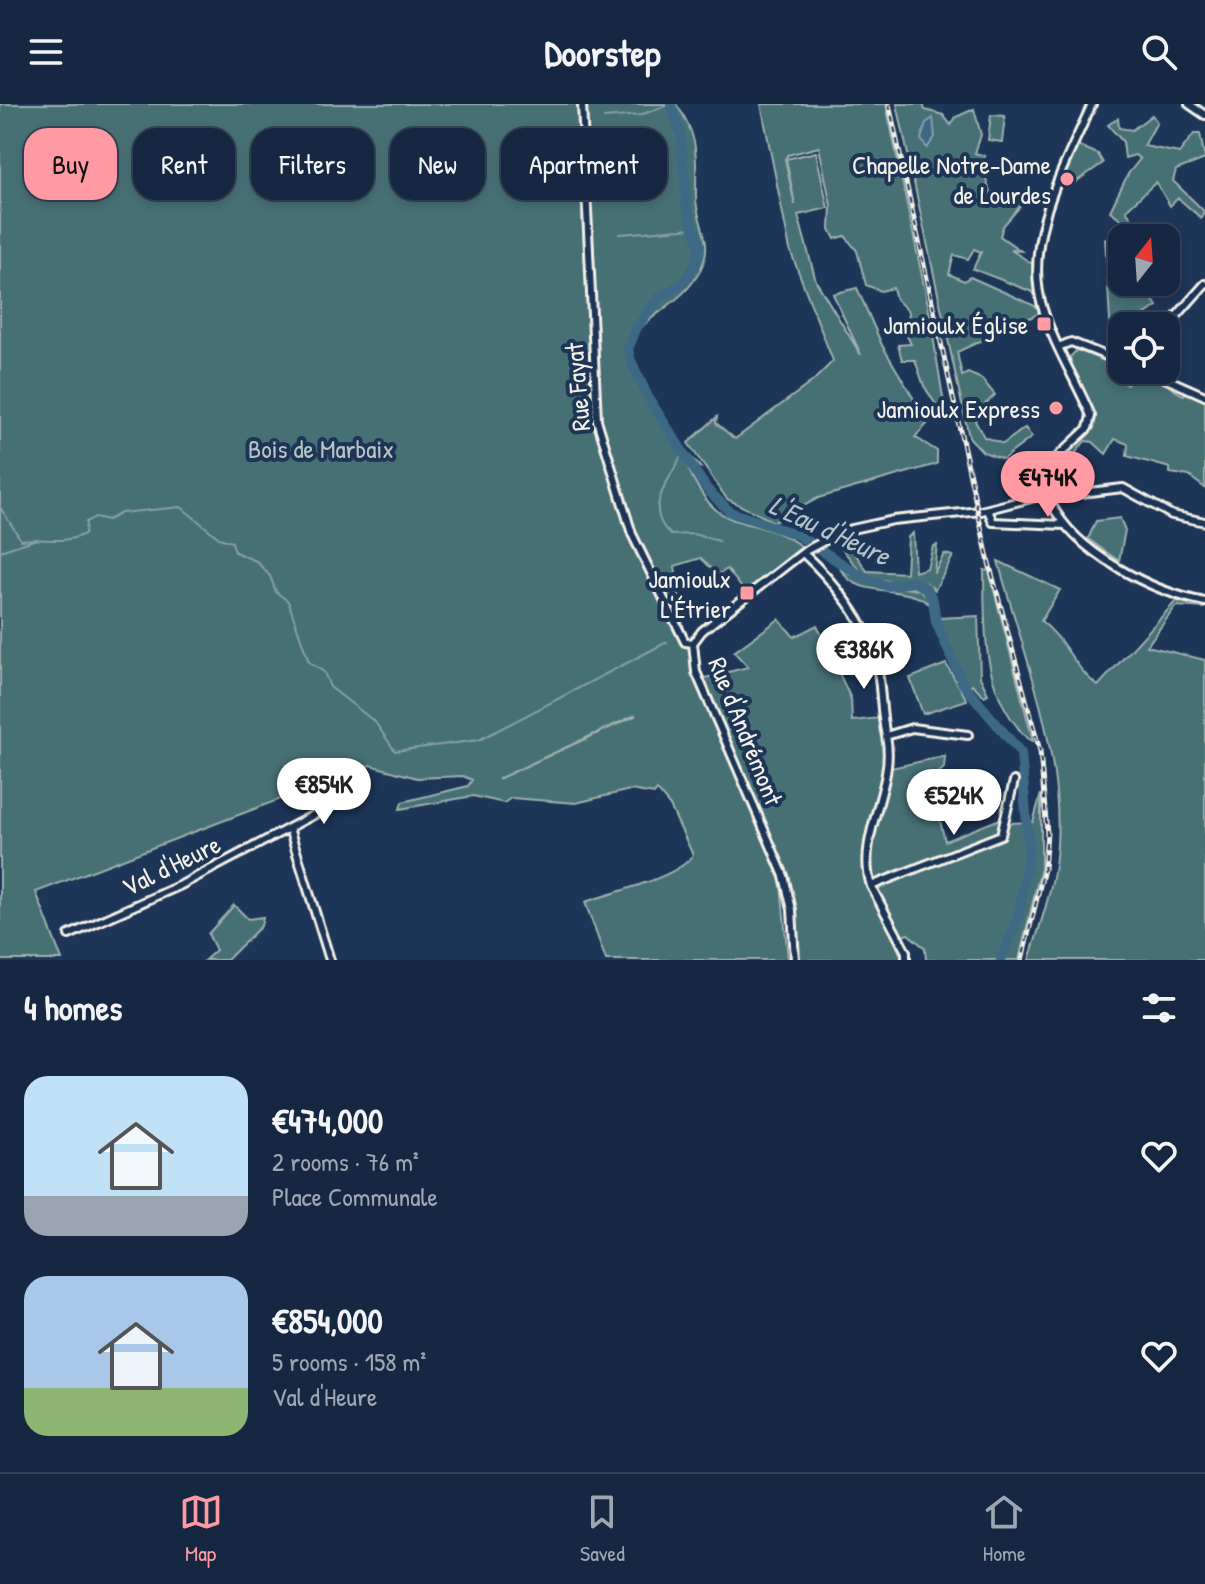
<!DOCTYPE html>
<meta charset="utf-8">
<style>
body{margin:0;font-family:"Patrick Hand",sans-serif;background:#1f3048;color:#f1f3f6;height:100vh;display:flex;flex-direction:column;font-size:30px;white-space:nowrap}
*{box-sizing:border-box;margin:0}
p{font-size:26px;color:#9ea6b1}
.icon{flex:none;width:44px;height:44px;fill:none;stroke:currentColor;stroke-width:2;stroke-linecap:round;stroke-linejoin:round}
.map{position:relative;height:856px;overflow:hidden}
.drawer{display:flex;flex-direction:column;background:#162841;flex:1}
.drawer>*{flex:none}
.banner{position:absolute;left:24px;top:24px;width:800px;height:72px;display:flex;gap:16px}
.needle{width:52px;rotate:17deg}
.tools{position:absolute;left:1108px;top:120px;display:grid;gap:16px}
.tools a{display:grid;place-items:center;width:72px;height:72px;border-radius:16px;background:#162841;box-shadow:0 4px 12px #0003,0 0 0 2px #35445a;font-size:40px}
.price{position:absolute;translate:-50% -68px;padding:0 18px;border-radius:28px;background:#fff;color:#222;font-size:26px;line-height:52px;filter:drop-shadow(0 2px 4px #0008)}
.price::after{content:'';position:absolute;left:50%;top:48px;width:24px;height:18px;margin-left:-12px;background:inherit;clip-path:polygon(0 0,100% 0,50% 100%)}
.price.selected{background:#ff9aa2;color:#111}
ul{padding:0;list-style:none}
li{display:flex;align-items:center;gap:24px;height:200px;padding:0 24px}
li span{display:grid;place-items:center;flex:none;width:224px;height:160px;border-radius:24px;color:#555}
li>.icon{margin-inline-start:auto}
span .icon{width:96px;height:96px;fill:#fffc;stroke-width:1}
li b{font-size:34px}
h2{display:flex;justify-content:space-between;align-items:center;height:96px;padding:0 24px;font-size:34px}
.chip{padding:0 28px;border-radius:24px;background:#162841;box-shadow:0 4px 12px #0003,0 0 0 2px #35445a;font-size:28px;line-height:72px}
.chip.selected{background:#ff9aa2;color:#111}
header{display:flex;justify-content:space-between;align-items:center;height:104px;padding:0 24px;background:#162841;font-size:36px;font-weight:700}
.tabs{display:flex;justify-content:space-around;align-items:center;height:112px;border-top:2px solid #35445a;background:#162841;font-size:22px;color:#9ea6b1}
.tabs a{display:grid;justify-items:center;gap:4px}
.tabs .selected{color:#ff9aa2}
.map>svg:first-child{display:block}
</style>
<header><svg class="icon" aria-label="menu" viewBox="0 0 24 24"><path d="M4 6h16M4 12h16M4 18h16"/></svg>Doorstep<svg class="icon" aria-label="search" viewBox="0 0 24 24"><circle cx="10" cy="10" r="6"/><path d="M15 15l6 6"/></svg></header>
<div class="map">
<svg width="1205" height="856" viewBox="0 0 1205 856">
<rect width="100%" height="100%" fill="#1d3557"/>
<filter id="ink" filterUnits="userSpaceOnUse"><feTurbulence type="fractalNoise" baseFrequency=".0125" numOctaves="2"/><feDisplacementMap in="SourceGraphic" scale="16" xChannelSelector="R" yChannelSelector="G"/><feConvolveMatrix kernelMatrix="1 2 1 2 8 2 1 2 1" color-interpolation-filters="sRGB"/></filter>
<g filter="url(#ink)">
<path fill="#477075" stroke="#9eb0ae" stroke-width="2" fill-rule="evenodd" d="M0,0H676C700,33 696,52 696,92C695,113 712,136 704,157C694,187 669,200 647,218C600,259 673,333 700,363L686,359C720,441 750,404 804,444L746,489L727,465L718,471L701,454L675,462L683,521L697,581L719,627L701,575L748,563L734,548L779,515L794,533L817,521L851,595L852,617L880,614L889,655L874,708L867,776L903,856H797C796,802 786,769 764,720L758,719L781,780L788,856H606L585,798C613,788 678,774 693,751L670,702L657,686L654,690L630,686L576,699L511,694L504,699L473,692L400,705L402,698L468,682L472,676L463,672L417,674L370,661L36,788L62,856H0ZM635,611V612L498,675Z
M761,0H886L928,201L947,318L924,282L915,256H902L898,241L911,240L906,230L909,208L896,195L893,184L881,187L866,181L857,147L845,132L835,135L830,125L831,102L819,43L788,51L785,55L795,101L786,55L816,48L828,104L798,111L816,177L861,251L833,190L857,184L882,241L928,319L915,333L937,347V360L818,394L774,418L727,395L688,339L717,313L716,319L735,335L813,277L833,257L790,146Z
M897,0H923L925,6L943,11L951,21L956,13L974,5L981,31L975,49L985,52L982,62L994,100L1023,99L1003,122L1000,132L1021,147L1011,146L1033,160L1035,189L973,165L981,148L974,145L968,155L954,151L949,170L964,177L970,173L1035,202L1040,209L957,248L962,272L968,269L982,275L995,291L982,303L975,317L984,333L1003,340L1025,324L1032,333L1003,355L983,348L969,333Z
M991,11L1005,12L1002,38L988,36Z
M1152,11L1157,18L1144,42L1179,49L1194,30H1200L1205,55L1176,66L1173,77L1204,107L1201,114L1178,94L1170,102L1156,78L1126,106L1147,134L1110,107L1128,70L1140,55L1135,51L1125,54L1123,38L1108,21L1118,14L1119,24L1132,26Z
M1077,41L1098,50L1103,59L1074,79L1065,72Z
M1105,135L1122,144V178H1160L1150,192L1157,202L1128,222H1122L1111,233Z
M1077,246L1107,258L1122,270L1119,276L1127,281L1135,266C1159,267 1168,286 1184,291L1187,287L1205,294V384L1189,372L1170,369V364L1127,352L1128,340L1115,335L1106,350L1093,338L1085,337L1071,355L1063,354L1094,324L1096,313L1072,262L1070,253Z
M1120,414L1125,426L1119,457L1088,435L1096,417Z
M913,429L915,468L927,464L933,442L937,441L934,469L944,450L953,452L935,486L927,479L925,486L863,471L839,441L844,433L867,467L906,469L908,433Z
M998,457L1060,486L1041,517C1065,535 1074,564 1098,582L1176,497L1205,504L1176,502L1147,542L1205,556V856H1029C1038,827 1049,797 1054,768C1071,663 1025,557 998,457Z
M841,466L871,480L920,486L932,498L930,501C907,479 858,496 841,466Z
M984,466L989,467L1033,637C1025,634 1021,628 1016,621C981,576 985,520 984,466Z
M978,512L980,573L988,590L984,592L972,580L968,583L945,536L939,514Z
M946,560L967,596L923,610L910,574Z
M945,652L944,664L930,676L945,737L1000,715L1003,720L997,731L873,778C863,742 882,699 891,664Z
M1041,690V764L1019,856H926L925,844L908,830L900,833L876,784L1002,732L1008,719L1033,718Z
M234,801L248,815L263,813L261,822L227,856H205L216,846L208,830Z"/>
<path fill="#3e6984" stroke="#879fac" stroke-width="2" d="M933,14L935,33L927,44L921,35L926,19Z"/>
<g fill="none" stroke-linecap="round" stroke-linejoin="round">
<path stroke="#879fac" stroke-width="2" d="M604,14L640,11L671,0
M620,130L694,124
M683,347C672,376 640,403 671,431L693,430L719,437
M0,403L21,436C47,433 60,441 85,430L86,418L95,413L108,416L121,409L181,403L219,434L232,438L235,448L256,457L270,472L276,488L288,497L309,558L324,568L330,583L375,618L395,647L479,636L667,538
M0,447L37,435"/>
<path stroke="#3e6984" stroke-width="10" d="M671,0L681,33L687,105L700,141L696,158L685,178L659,194L637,223L628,245L631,257L649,295L706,384L730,408L798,431L862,473L887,482L913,478L926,484L933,496L936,518L963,580L1021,649L1029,746L1019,811L1001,856"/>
<g stroke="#f4f1e8" stroke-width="12">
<path id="minor" d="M582,0L597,316L632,430L685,538L693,539
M1189,0L1205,11
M1166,224L1205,180
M1058,243L1071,238L1122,258
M1146,266L1205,292
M1048,383L1056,392L1123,384L1172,411L1205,418
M1051,399C1075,449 1153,488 1205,498
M988,406L993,418L1065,421
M803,449C832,476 867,517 876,557C882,581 880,607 886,632L912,624L968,631
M886,632C897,682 855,732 871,782L1001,731L1014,677
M289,724L330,856
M871,782L906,848V856
M69,831L181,781L321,707L329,692
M795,856L792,806L784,772L696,568L693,539L702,527L805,447L843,427L893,416L981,407L1039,392L1043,385L1048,383L1053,357L1088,324L1091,312C1076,276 1054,242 1043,205C1021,137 1065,61 1092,0"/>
</g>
<use href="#minor" stroke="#1d3557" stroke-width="6"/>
<g stroke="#f4f1e8" stroke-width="5">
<path id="rail" d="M889,0L989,459L1040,647L1047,729L1044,765L1022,856"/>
</g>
<use href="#rail" stroke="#1d3557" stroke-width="2" stroke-dasharray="6" stroke-linecap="butt"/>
</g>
</g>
<g fill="#ff9aa2" stroke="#1d3557" stroke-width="3">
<circle cx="1067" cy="75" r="8"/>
<rect x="1036" y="212" width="16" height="16" rx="4"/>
<circle cx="1056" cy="304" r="8"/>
<rect x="739" y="481" width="16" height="16" rx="4"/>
</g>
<g text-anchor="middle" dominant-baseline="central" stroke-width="8" stroke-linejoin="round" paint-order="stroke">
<g font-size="26" fill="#f4f1e8" stroke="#1d3557" text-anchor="end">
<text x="1051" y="60">Chapelle Notre-Dame<tspan x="1051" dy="30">de Lourdes</tspan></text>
<text x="1028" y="220">Jamioulx Église</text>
<text x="1040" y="304">Jamioulx Express</text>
<text x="731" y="474">Jamioulx<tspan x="731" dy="30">L'Étrier</tspan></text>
</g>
<g font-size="26" fill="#f4f1e8" stroke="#1d3557">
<text transform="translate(577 283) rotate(-95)">Rue Fayat</text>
<text transform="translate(746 627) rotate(68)">Rue d'Andrémont</text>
<text transform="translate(171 761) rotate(-26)">Val d'Heure</text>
</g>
<g font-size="26" fill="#b7c4c0" stroke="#1d3557">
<text x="321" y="344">Bois de Marbaix</text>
</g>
<g font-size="28" font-style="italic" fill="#b4c1c5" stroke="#1d3557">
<text transform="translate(830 426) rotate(25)">L'Eau d'Heure</text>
</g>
</g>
</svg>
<div class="tools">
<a><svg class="needle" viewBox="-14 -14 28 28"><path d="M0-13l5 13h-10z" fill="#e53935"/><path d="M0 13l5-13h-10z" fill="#9ea6b1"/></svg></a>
<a><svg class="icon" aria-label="locate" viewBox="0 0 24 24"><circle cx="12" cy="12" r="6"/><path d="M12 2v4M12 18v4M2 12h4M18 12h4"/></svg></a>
</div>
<b class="price selected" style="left:1048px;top:415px">€474K</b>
<b class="price" style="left:864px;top:587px">€386K</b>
<b class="price" style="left:324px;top:722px">€854K</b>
<b class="price" style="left:954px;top:733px">€524K</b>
<div class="banner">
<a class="chip selected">Buy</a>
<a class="chip">Rent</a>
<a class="chip">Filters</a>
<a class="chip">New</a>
<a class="chip">Apartment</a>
</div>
</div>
<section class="drawer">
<h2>4 homes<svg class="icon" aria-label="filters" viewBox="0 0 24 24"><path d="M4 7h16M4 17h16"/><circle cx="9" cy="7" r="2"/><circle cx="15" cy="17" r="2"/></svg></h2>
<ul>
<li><span style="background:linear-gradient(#bfe0f5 75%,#9aa5b1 0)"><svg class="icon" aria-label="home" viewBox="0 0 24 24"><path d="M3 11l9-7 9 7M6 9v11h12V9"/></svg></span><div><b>€474,000</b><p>2 rooms · 76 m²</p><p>Place Communale</p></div><svg class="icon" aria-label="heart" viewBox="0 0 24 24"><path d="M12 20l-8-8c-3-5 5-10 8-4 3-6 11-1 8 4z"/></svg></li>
<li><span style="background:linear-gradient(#a9c7e8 70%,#8fb573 0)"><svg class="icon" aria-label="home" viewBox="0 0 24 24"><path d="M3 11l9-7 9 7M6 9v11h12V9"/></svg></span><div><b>€854,000</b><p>5 rooms · 158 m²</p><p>Val d'Heure</p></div><svg class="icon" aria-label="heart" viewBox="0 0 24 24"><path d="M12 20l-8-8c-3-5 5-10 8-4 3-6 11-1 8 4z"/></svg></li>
</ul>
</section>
<nav class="tabs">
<a class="selected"><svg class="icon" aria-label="map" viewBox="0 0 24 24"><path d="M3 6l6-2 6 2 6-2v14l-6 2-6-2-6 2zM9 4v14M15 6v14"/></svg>Map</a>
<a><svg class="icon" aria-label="saved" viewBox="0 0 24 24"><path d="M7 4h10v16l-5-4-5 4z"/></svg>Saved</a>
<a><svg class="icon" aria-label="home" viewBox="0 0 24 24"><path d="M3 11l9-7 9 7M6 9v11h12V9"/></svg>Home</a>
</nav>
